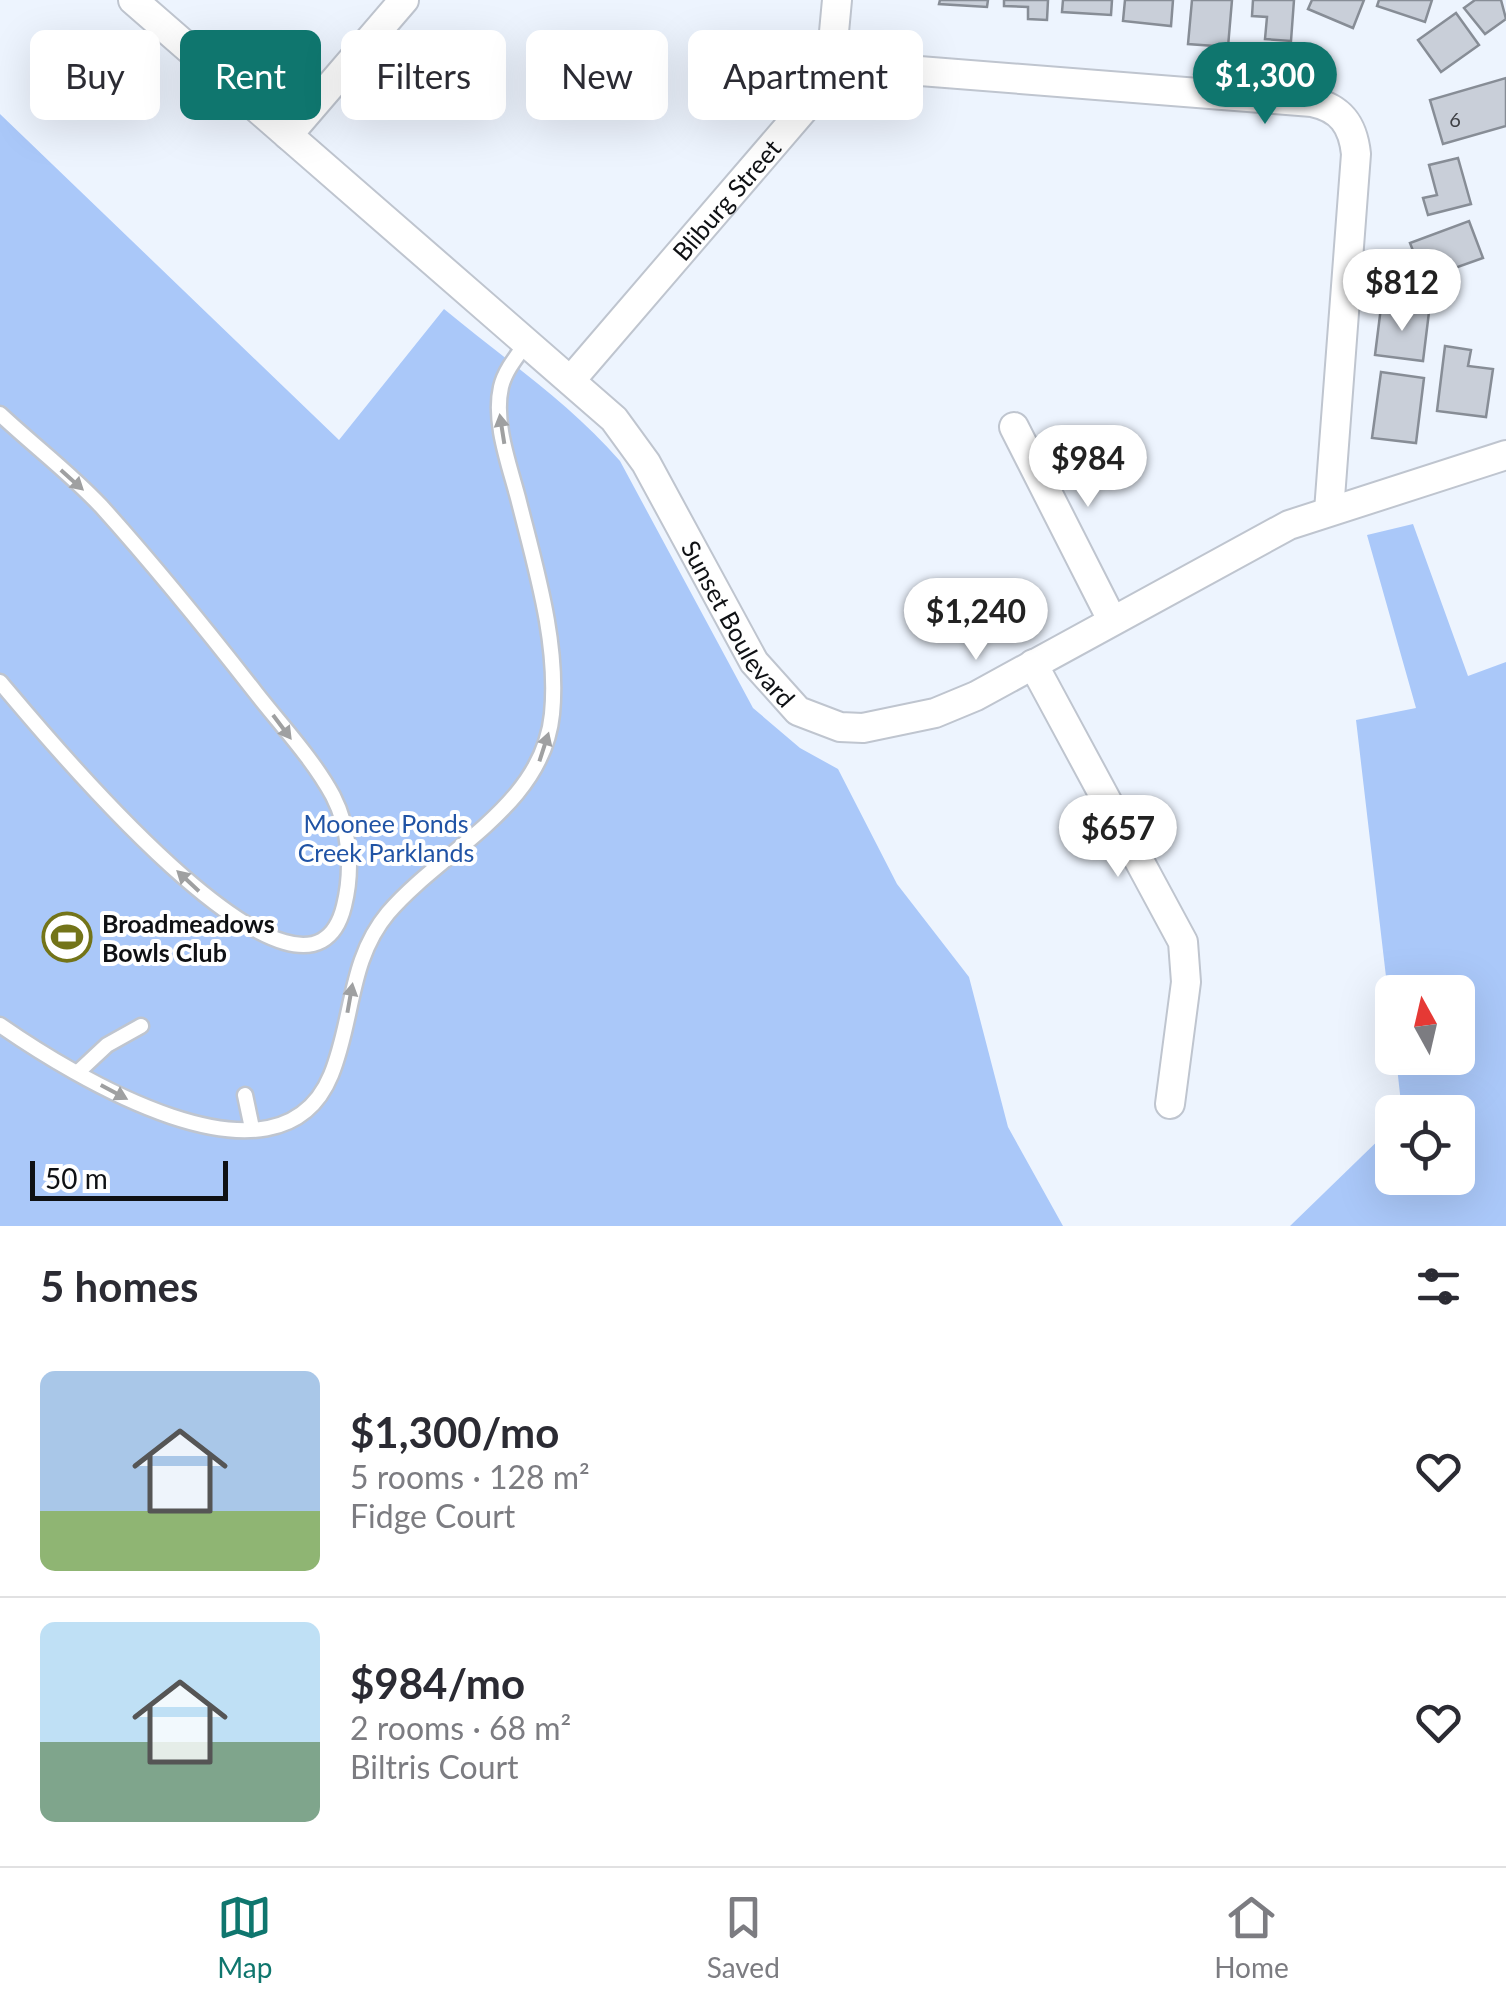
<!DOCTYPE html>
<meta charset="utf-8">
<style>
body{margin:0;font-family:Lato,sans-serif;background:#f7f7f7;color:#2b2b33;height:100vh;display:flex;flex-direction:column;font-size:38px;white-space:nowrap}
*{box-sizing:border-box;margin:0}
p{font-size:32px;color:#7c7c81}
.icon{flex:none;width:55px;height:55px;fill:none;stroke:currentColor;stroke-width:2;stroke-linecap:round;stroke-linejoin:round}
.map{position:relative;height:1226px;overflow:hidden}
.drawer{display:flex;flex-direction:column;background:#fff;flex:1}
.drawer>*{flex:none}
.guide{position:absolute;left:30px;top:30px;width:1000px;height:90px;display:flex;gap:20px}
.needle{width:65px;rotate:352deg}
.controls{position:absolute;left:1375px;top:975px;display:grid;gap:20px}
.controls a{display:grid;place-items:center;width:100px;height:100px;border-radius:15px;background:#fff;box-shadow:0 10px 40px #0002;font-size:50px}
.scale{position:absolute;left:30px;bottom:25px;width:198px;box-sizing:border-box;padding-left:10px;border:5px solid #0f1114;border-top:0;font-size:28px;line-height:35px;white-space:nowrap;color:#0f1114;-webkit-text-stroke:8px #fff;paint-order:stroke}
.price{position:absolute;translate:-50% -85px;padding:0 22px;border-radius:35px;background:#fff;color:#222;font-size:32px;line-height:65px;filter:drop-shadow(0 2px 5px #0008)}
.price::after{content:'';position:absolute;left:50%;top:60px;width:30px;height:22px;margin-left:-15px;background:inherit;clip-path:polygon(0 0,100% 0,50% 100%)}
.price.on{background:#0f766e;color:#fff}
ul{padding:0;list-style:none}
li{display:flex;align-items:center;gap:30px;height:250px;padding:0 40px}
li+li{border-top:2px solid #e1e1e2}
li span{display:grid;place-items:center;flex:none;width:280px;height:200px;border-radius:15px;color:#555}
li>.icon{margin-inline-start:auto}
span .icon{width:120px;height:120px;fill:#fffc;stroke-width:1}
li b{font-size:42px}
h2{display:flex;justify-content:space-between;align-items:center;height:120px;padding:0 40px;font-size:42px}
.pill{padding:0 35px;border-radius:15px;background:#fff;box-shadow:0 10px 40px #0002;font-size:35px;line-height:90px}
.pill.on{background:#0f766e;color:#fff}
.dock{display:flex;justify-content:space-around;align-items:center;height:140px;border-top:2px solid #e1e1e2;background:#fff;font-size:28px;color:#7c7c81}
.dock a{display:grid;justify-items:center;gap:5px}
.dock .on{color:#0f766e}
.map>svg:first-child{display:block}
</style>
<div class="map">
<svg width="1506" height="1226" viewBox="0 0 1506 1226">
<rect width="100%" height="100%" fill="#edf4fe"/>
<path fill="#aac8f9" d="M0,114L339,440L444,309C504,359 569,402 620,461L753,708L800,748L838,769L897,884L969,977L1008,1127L1063,1226H0Z
M1413,524L1468,676L1506,662V1226H1290L1392,1127V1178H1458V1112H1402L1396,1058H1458V992H1392V1028L1356,720L1416,708L1367,535Z"/>
<path fill="#c9cfd9" stroke="#878d96" stroke-width="2.5" d="M940,0H988L987,7L939,4Z
M1004,0H1048L1047,20L1028,19V7L1004,6Z
M1063,0H1112L1111,15L1062,12Z
M1125,0H1173L1171,26L1123,21Z
M1192,0H1232L1228,47L1188,44Z
M1253,0H1294L1291,41L1265,39L1267,17L1252,16Z
M1312,0H1364L1353,28L1308,9Z
M1379,0H1432L1425,22L1377,6Z
M1475,0H1501L1506,19L1485,34L1464,8Z
M1456,13L1479,45L1441,72L1418,40Z
M1506,78V126L1443,144L1430,100Z
M1458,158L1471,204L1428,215L1423,198L1437,195L1429,165Z
M1469,221L1483,258L1424,279L1410,243Z
M1381,307L1429,312L1423,361L1375,355Z
M1445,346L1471,350L1468,366L1493,369L1486,417L1437,411Z
M1381,372L1424,378L1416,443L1372,438Z"/>
<g fill="none" stroke-linecap="round" stroke-linejoin="round">
<g stroke="#bfc5cf" stroke-width="19">
<path id="service" d="M0,414C33,445 70,473 101,506C155,566 206,629 256,693C281,725 313,759 333,796C350,829 353,870 344,906C307,1057 35,723 0,682
M0,1025C69,1073 278,1204 331,1075C354,1019 348,961 388,913C443,849 543,806 552,714C559,643 535,566 518,498C509,464 493,422 501,387C505,370 518,355 528,341
M77,1073L107,1045L141,1026
M245,1095L252,1128"/>
</g>
<g stroke="#bfc5cf" stroke-width="32">
<g id="minor">
<path id="s1" d="M133,0L614,419L646,463L754,662L798,711L840,727L863,728L935,713L976,696L1289,525L1506,455"/>
<path d="M831,64L1312,102C1341,108 1353,125 1356,154L1329,511"/>
<path d="M288,135L404,0"/>
<path id="s2" d="M571,380L815,96L831,64L837,0"/>
<path d="M1014,427L1112,620"/>
<path d="M1033,664L1183,942L1186,982L1170,1104"/>
</g>
</g>
<use href="#service" stroke="#fff" stroke-width="14"/>
<use href="#minor" stroke="#fff" stroke-width="28"/>
</g>
<defs><path id="oneway-solid" d="M-6-.8H1V-3.2L6.5 0L1 3.2V.8H-6Z" transform="scale(2.5)"/></defs>
<g fill="#9fa0a1">
<use href="#oneway-solid" transform="translate(502 429) rotate(-99)"/>
<use href="#oneway-solid" transform="translate(72 480) rotate(42)"/>
<use href="#oneway-solid" transform="translate(282 727) rotate(53)"/>
<use href="#oneway-solid" transform="translate(544 747) rotate(-72)"/>
<use href="#oneway-solid" transform="translate(188 881) rotate(-137)"/>
<use href="#oneway-solid" transform="translate(350 998) rotate(-80)"/>
<use href="#oneway-solid" transform="translate(114 1092) rotate(28)"/>
</g>
<defs>
<g id="stadium-ring" transform="scale(2.5)"><circle r="9.5" fill="#fff" stroke="#737419" stroke-width="1.5"/><path d="M0-5a6.5 5 0 1 0 0 10a6.5 5 0 1 0 0-10ZM-3.5-1.8h7v3.6h-7Z" fill="#737419"/></g>
</defs>
<g fill-rule="evenodd">
<use href="#stadium-ring" x="67" y="937"/>
</g>
<g text-anchor="middle" dominant-baseline="central" stroke-width="8" stroke-linejoin="round" paint-order="stroke">
<g font-size="20" fill="#3e4045">
<text x="1455" y="119">6</text>
</g>
<g font-size="25" fill="#0f1114" stroke="#fff">
<text stroke="none"><textPath href="#s2" startOffset="238">Bliburg Street</textPath></text>
<text stroke="none"><textPath href="#s1" startOffset="878">Sunset Boulevard</textPath></text>
</g>
<g font-size="25" fill="#2053a5" stroke="#fff">
<text x="386" y="823">Moonee Ponds<tspan x="386" dy="29">Creek Parklands</tspan></text>
</g>
<g font-size="25" font-weight="bold" fill="#0f1114" stroke="#fff" text-anchor="start">
<text x="102" y="923">Broadmeadows<tspan x="102" dy="29">Bowls Club</tspan></text>
</g>
</g>
</svg>
<div class="controls">
<a><svg class="needle" viewBox="-14 -14 28 28"><path d="M0-13l5 13h-10z" fill="#e53935"/><path d="M0 13l5-13h-10z" fill="#7c7c81"/></svg></a>
<a><svg class="icon" aria-label="locate" viewBox="0 0 24 24"><circle cx="12" cy="12" r="6"/><path d="M12 2v4M12 18v4M2 12h4M18 12h4"/></svg></a>
</div>
<div class="scale">50 m</div>
<b class="price on" style="left:1265px;top:127px">$1,300</b>
<b class="price" style="left:1402px;top:334px">$812</b>
<b class="price" style="left:1088px;top:510px">$984</b>
<b class="price" style="left:976px;top:663px">$1,240</b>
<b class="price" style="left:1118px;top:880px">$657</b>
<div class="guide">
<a class="pill">Buy</a>
<a class="pill on">Rent</a>
<a class="pill">Filters</a>
<a class="pill">New</a>
<a class="pill">Apartment</a>
</div>
</div>
<section class="drawer">
<h2>5 homes<svg class="icon" aria-label="filters" viewBox="0 0 24 24"><path d="M4 7h16M4 17h16"/><circle cx="9" cy="7" r="2"/><circle cx="15" cy="17" r="2"/></svg></h2>
<ul>
<li><span style="background:linear-gradient(#a9c7e8 70%,#8fb573 0)"><svg class="icon" aria-label="home" viewBox="0 0 24 24"><path d="M3 11l9-7 9 7M6 9v11h12V9"/></svg></span><div><b>$1,300/mo</b><p>5 rooms · 128 m²</p><p>Fidge Court</p></div><svg class="icon" aria-label="heart" viewBox="0 0 24 24"><path d="M12 20l-8-8c-3-5 5-10 8-4 3-6 11-1 8 4z"/></svg></li>
<li><span style="background:linear-gradient(#bfe0f5 60%,#7fa58c 0)"><svg class="icon" aria-label="home" viewBox="0 0 24 24"><path d="M3 11l9-7 9 7M6 9v11h12V9"/></svg></span><div><b>$984/mo</b><p>2 rooms · 68 m²</p><p>Biltris Court</p></div><svg class="icon" aria-label="heart" viewBox="0 0 24 24"><path d="M12 20l-8-8c-3-5 5-10 8-4 3-6 11-1 8 4z"/></svg></li>
</ul>
</section>
<nav class="dock">
<a class="on"><svg class="icon" aria-label="map" viewBox="0 0 24 24"><path d="M3 6l6-2 6 2 6-2v14l-6 2-6-2-6 2zM9 4v14M15 6v14"/></svg>Map</a>
<a><svg class="icon" aria-label="saved" viewBox="0 0 24 24"><path d="M7 4h10v16l-5-4-5 4z"/></svg>Saved</a>
<a><svg class="icon" aria-label="home" viewBox="0 0 24 24"><path d="M3 11l9-7 9 7M6 9v11h12V9"/></svg>Home</a>
</nav>
